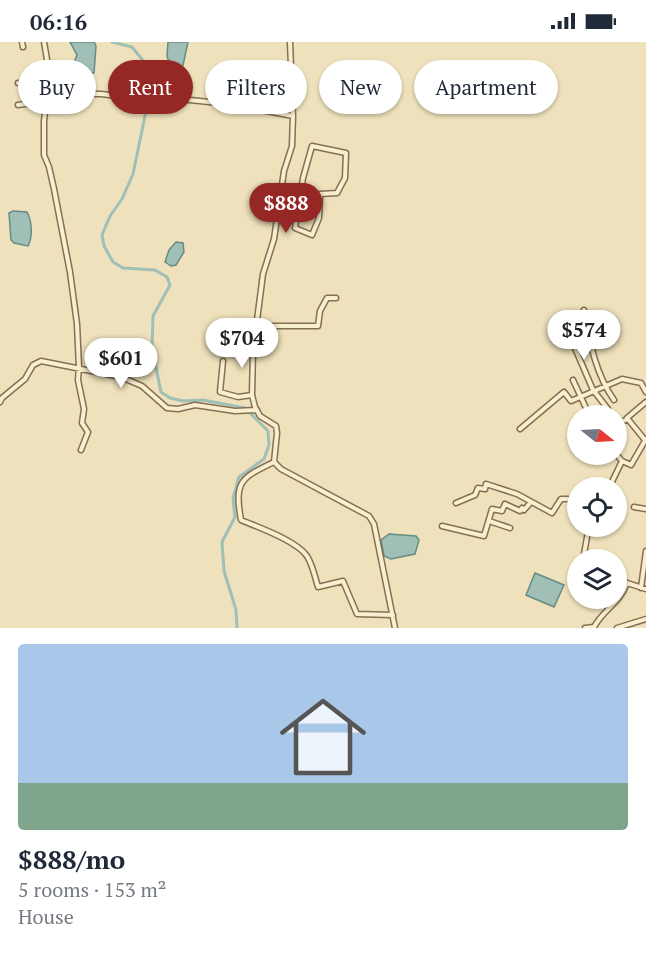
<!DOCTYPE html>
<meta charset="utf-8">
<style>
body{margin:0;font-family:"PT Serif",serif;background:#f2f2f3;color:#1f2937;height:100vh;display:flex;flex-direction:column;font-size:22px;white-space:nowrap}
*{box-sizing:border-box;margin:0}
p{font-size:20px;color:#747a83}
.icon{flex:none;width:33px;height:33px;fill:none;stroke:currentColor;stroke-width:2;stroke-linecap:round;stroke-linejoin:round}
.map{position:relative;height:586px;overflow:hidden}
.details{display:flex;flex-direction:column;background:#fff;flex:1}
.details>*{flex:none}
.guide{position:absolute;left:18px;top:18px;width:610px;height:54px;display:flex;gap:12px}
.needle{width:39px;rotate:108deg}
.fabs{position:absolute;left:567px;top:363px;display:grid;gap:12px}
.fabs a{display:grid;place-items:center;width:60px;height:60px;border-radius:50%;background:#fff;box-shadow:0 2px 4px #0004;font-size:30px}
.price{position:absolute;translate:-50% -51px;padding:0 14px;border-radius:21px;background:#fff;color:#222;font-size:20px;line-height:39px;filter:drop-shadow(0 2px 3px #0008)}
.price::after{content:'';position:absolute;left:50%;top:36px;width:18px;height:14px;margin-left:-9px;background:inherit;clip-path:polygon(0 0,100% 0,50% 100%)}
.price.active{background:#952724;color:#fff}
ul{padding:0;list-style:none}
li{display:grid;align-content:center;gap:12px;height:318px;padding:0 18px}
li+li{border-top:2px solid #e0e1e3}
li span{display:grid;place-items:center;height:186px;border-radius:6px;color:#555}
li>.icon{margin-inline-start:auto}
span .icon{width:108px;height:108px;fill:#fffc;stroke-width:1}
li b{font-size:26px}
.pill{padding:0 21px;border-radius:27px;background:#fff;box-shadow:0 2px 4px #0004;font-size:21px;line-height:54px}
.pill.active{background:#952724;color:#fff}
.status{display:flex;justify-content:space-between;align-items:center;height:42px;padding:0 30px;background:#fff;direction:ltr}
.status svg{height:16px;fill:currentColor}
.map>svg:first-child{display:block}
</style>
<div class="status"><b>06:16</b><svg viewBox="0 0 49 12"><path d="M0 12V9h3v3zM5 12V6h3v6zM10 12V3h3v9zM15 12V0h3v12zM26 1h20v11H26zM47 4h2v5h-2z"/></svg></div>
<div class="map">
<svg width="646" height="586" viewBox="0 0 646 586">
<rect width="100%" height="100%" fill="#eee1bb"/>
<path fill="#9fbfb7" stroke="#678c84" stroke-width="1.5" d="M70,0H94L96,4L94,31L76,30L71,28L77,13Z
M168,0H188L182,28L170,24L167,14Z
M13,169L27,170C32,179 33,195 28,204L14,201L11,198L9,171Z
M176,200L183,201L184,210L176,223L171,224L165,220L169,208Z
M389,492L416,494L419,498L415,512L391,517L384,514L381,498Z
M535,531L564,543L554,565L526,553Z"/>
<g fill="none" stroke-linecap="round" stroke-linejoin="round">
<path stroke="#9fbfb7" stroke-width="3" d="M112,0L132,5L145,21L152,40L133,132L122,157L110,174L102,193L104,204L113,220L123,226L155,228L167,235L170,243L153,274L152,306L161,350L170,356L183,359L203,358L245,366L268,389L269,403L264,417L239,435L233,456L235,475L222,500L224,529L236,568L237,586"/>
<g stroke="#857055" stroke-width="7">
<path id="street" d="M22,0L23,5
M44,0L52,47L48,52
M290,0L293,74L292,104L284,129L274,197L263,232L253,309L252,353L255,365L260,374L276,384L277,391L274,420L281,427L369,474L374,482L395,586
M18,41H51
M18,63L46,59
M312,104L346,111L345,136L337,151L320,152L319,176L312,193L295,186L303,136Z
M281,156L299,163
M584,268C590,300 595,331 614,358
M256,284H318L320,269L327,256H336
M572,299L593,348L608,367
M223,319L220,350L238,355L252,353
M573,338L586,366
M0,360L2,356L25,337L33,323L41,319L121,335L142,344L167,366L178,367L195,363L235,369L257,368
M616,384L618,381L628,377
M520,387L564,350L571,359L622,337L641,341L646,350
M645,398L627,376L646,360
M81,408L88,390L82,381L84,367L78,338L79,325L77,282L70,230L54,147L49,125L44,113V79L47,52H101L134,56L190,58L228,62L293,74
M616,412L622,419
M274,420C241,436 234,439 241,478C258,485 297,499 307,514C313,524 315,535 318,545L343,539L357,572L393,573
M609,446L622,419L631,423L646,397
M456,461L475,453L478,446L485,447L486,442L517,452L552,471L561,457H568L578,461
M634,465L646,467
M489,479L510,486
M442,484L484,494L492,467L502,469L505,462L520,469L522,466L524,468L531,460
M589,484L584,512L593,518
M616,533L627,541L646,547
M641,546L646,509
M585,586L594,585C603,568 621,560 627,541
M617,586L646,577"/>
</g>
<use href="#street" stroke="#f9eece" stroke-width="4"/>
</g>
</svg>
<div class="fabs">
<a><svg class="needle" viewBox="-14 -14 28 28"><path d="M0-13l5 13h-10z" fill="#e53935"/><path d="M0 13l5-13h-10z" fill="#747a83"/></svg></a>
<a><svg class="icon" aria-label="locate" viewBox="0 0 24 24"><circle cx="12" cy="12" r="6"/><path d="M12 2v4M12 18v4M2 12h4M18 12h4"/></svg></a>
<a><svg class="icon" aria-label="layers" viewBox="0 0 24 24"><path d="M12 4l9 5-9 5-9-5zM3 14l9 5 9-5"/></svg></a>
</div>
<b class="price active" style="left:286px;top:192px">$888</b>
<b class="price" style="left:584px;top:319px">$574</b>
<b class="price" style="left:242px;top:327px">$704</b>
<b class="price" style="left:121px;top:347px">$601</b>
<div class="guide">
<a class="pill">Buy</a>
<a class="pill active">Rent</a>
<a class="pill">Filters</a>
<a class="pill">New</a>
<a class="pill">Apartment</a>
</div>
</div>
<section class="details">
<ul>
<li><span style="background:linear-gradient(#a9c7e8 75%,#7fa58c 0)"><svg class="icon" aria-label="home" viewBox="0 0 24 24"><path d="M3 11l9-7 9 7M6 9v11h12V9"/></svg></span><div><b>$888/mo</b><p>5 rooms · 153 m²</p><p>House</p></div></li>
</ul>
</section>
